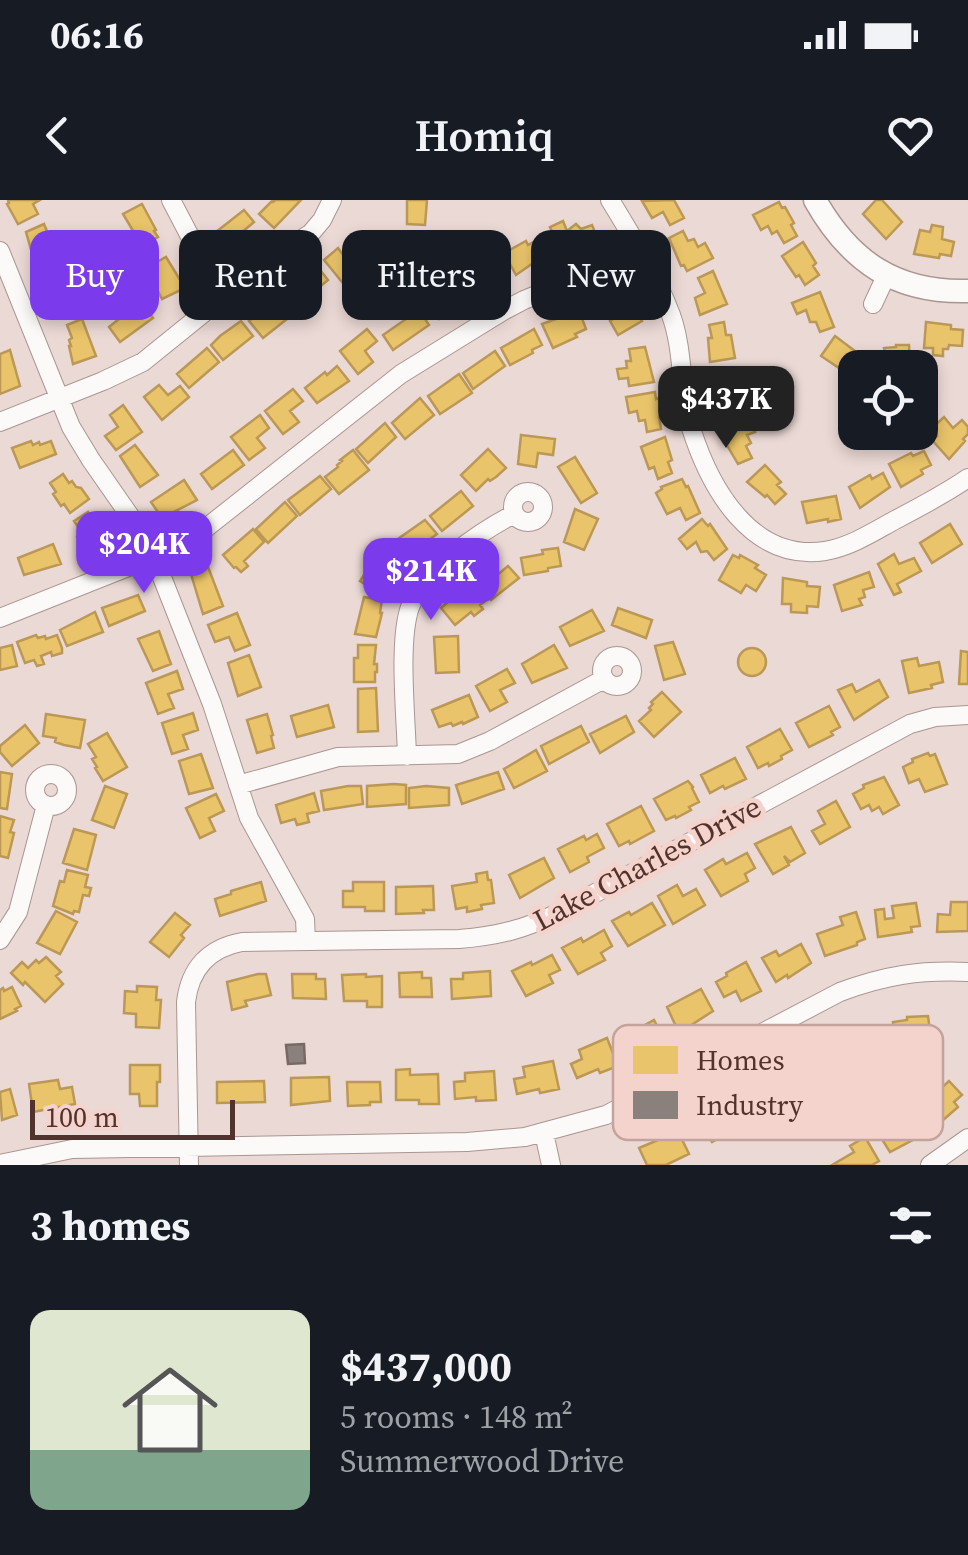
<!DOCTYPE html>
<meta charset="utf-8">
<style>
body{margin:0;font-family:"Source Serif 4",serif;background:#242831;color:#f1f3f6;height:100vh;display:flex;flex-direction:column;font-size:38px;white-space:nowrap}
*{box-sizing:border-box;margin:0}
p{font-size:32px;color:#9ea1a6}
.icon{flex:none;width:55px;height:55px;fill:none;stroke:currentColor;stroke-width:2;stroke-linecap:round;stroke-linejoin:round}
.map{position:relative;height:965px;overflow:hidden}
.panel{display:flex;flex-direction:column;background:#171b24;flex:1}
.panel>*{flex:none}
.banner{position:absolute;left:30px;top:30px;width:910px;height:90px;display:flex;gap:20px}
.controls{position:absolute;left:838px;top:150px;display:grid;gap:20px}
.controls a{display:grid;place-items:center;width:100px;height:100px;border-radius:20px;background:#171b24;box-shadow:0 5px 15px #0003;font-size:50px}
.scale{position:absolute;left:30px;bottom:25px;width:205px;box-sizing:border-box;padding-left:10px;border:5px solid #52322c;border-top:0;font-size:28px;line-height:35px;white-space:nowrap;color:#52322c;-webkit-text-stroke:8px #f4d3cc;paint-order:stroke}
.price{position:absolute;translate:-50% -85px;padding:0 22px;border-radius:20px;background:#7c3aed;color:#fff;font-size:32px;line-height:65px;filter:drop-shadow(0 2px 5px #0008)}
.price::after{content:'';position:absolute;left:50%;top:60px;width:30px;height:22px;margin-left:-15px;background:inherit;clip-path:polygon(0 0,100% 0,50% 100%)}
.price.on{background:#222;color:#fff}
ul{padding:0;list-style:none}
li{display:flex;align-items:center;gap:30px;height:250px;padding:0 30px}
li span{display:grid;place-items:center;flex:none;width:280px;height:200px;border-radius:20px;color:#555}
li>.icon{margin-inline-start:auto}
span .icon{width:120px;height:120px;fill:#fffc;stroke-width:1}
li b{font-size:42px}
h2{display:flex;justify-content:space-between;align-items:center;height:120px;padding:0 30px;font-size:42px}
.tag{padding:0 35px;border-radius:20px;background:#171b24;box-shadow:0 5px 15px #0003;font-size:35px;line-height:90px}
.tag.on{background:#7c3aed;color:#fff}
.status{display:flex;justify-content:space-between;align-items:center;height:70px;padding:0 50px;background:#171b24;direction:ltr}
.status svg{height:28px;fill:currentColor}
header{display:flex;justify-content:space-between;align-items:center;height:130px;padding:0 30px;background:#171b24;font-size:45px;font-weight:600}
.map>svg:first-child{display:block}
</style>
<div class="status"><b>06:16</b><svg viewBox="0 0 49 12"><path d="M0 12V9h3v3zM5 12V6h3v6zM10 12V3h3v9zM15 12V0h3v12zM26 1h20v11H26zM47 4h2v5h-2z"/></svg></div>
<header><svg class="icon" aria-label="back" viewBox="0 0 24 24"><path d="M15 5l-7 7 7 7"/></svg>Homiq<svg class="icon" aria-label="heart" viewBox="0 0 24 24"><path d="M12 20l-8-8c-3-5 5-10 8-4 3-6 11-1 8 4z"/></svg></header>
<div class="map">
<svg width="968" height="965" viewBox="0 0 968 965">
<rect width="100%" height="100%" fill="#ebd9d5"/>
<path fill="#e9c46a" stroke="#bc9857" stroke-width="2.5" d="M8,0H40L33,4L38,14L18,24L7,4L9,3Z
M276,0H301L274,28L259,14L272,1L273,2Z
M407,0H427L425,25L407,24Z
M674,0L684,18L670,25L663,12L652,18L642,1Z
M876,0H882L902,22L886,39L863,14Z
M779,2L782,8L785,7L794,23L791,25L797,36L784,43L777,31L772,34L768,26L761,30L753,15Z
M142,4L156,30L154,31L158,37L142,46L123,14Z
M244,10L254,22L241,33L249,43L235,55L216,32Z
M563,21L567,31L576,24L581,29L592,25L598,39L562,54L550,27Z
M44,24L58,58L36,67L26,32Z
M932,25L943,27L942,39L954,42L951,56L940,54L939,58L914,54L920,30L930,32Z
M683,31L688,41L694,39L698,47L705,43L713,58L687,71L684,65L681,66L669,38Z
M389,36L395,49L409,41L417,55L387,71L373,46Z
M539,39L546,52L534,59L536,61L516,75L504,53L526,41L528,45Z
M803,42L816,63L813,66L819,75L805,85L799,75L796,77L782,56Z
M338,48L346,59L359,48L369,61L342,82L324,60Z
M485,56L494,70L484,76L491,88L475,98L460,72Z
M166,57L185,88L162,99L146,68Z
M317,66L328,80L294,108L282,93Z
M60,67L73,96L66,99L67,103L53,109L45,88L48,86L43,74Z
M451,70L462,89L448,97L455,110L439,119L424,95L438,86L435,80Z
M713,71L727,104L700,115L695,98L705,93L698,78Z
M624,88L630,99L633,97L642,113L639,115L642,121L618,135L610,121L616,117L612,109L617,106L611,96Z
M820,92L834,127L820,132L816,122H810L806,110L797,114L792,103Z
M276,94L292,115L263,138L249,121L262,111L266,106L264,104Z
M143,105L153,118L120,142L109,127L129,111L131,113Z
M419,110L429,125L393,150L383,135Z
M580,113L586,129L575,134L577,137L553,148L542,124L567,115L569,118Z
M82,119L96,156L73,164L69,146H71L69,140L72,138L67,125Z
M241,121L253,136L223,160L211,145L220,136Z
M724,122L726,135H731L735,158L710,162L708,138H712L709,125Z
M926,122L951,125V129L963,130L962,146L949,145L948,149H943V156L933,155V148H924Z
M367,129L377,141L365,151L373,162L358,174L340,151Z
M534,129L542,145L532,150L533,153L510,165L501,148Z
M835,136L855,151L853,154L863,160L858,168H855L854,172L845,166L842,170L821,156Z
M896,145H909L910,168L873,167L872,152H885L884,148L896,147Z
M645,147L654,182L629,186L628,178L619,179L617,169L627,168L626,161H631L629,149Z
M207,148L219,162L189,188L177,174Z
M10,150L20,186L0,194V154Z
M495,151L505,166L473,189L463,173Z
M337,166L349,181L317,203L305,188L325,172L327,175Z
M739,170L743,187L735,189L736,198L731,199L733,211L718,214L709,182H712L711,175Z
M459,174L472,193L440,214L428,196Z
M159,185L168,195L180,186L189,197L162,220L144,197Z
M293,189L303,201L290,211L299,222L283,234L265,211Z
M655,192L656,199L659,198L663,217H659L661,229L647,232L645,220L639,221L637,211L629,213L626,197Z
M420,198L434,215L405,239L392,223Z
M123,205L142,232L116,250L105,236L118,227L110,215Z
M260,215L269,228L257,238L265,248L249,260L231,237Z
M748,217L755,232L747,235L751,243L746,246L752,258L738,264L722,237L725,235L722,229Z
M944,217L953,228L962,220L968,227V234L963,239L965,241L949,259L932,240L937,236L931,229Z
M385,223L396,237L368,263L356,249Z
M521,235L555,239L553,255L538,253L536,267L518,264Z
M665,237L672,260L668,262L672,273L658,279L654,267L649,269L641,247Z
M31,241L33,245L39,242L40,245L51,241L56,254L20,268L12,248Z
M135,245L158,275L140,287L120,256Z
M488,249L506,268L496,277L490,281L488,279L476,291L461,275Z
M233,250L244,265L212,289L201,274Z
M353,250L369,270L339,294L325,277L338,267L337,265L342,261L340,260Z
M924,251L931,265L921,270L923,274L901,287L889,264L911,253L913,256Z
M575,257L597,293L581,303L558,267Z
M765,265L781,282L777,285L786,294L775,304L767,295L765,297L747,282Z
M883,273L890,287L860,308L849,287L870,275L872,279Z
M63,274L69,283L72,281L76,287L81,288L89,299L70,313L64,304L61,306L53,294L56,292L50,283Z
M320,276L331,289L300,315L288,300Z
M682,279L686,287L688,286L700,313L686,320L680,308L667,314L656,293L662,289L661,287Z
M184,280L197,300L162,318L151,302Z
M461,291L473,306L442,331L430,316Z
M836,296L841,319L828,322V319L807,323L802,302Z
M285,302L297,316L268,343L256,329Z
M575,309L598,319L584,350L564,342Z
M88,312L99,328L101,327L103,330L108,327L115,338L90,354L77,337L81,331L74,321Z
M702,319L708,326L710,324L727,349L714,360L707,351L701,352L696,342L687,349L679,339Z
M425,320L437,334L404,358L392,343Z
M950,324L962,344L932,363L920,343Z
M253,329L264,342L244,361L248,366L241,372L236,367L234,368L223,355Z
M53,344L61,364L24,375L18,358Z
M558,348L561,366L548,368V371L524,375L521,358L543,354L542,350Z
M380,350L403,365L395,377L390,382L387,380L379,393L360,381Z
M894,354L899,364L914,358L921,371L897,384L901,392L894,395L878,364Z
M733,355L739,358L740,355L758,365L755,368L766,375L756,391L746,385L741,393L719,380Z
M487,366L496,376L508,366L519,378L491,400L473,378Z
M208,367L223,406L203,414L191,374Z
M869,372L874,387L863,390L865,397L859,399L862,405L842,411L834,385Z
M783,378L807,382V386L820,387L818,407L807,406V413L791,412V404H782Z
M469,383L484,402L480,405L483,409L474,416L471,412L455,425L441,408Z
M138,395L145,411L109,426L102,408Z
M364,397L382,400L380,413H382L376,437L355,434Z
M618,408L652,420L646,438L612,425Z
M592,410L604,431L570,446L560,427Z
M95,412L103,432L67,446L60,430Z
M237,413L250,445L235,451L229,437L215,442L208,425Z
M159,431L171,464L153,471L138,439Z
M36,435L38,438L45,436L46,439L57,435L62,448V453L52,456L51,452L41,456L44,464L37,466L34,460L25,463L17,442Z
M458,436L459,472L436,473L434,437Z
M673,442L685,474L664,480L655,446Z
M12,445L17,466L0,470V448Z
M358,445H376L374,464H377V472H375V482H354V458H358Z
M554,445L567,468L532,483L522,464Z
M738 462a14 14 0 1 1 28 0a14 14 0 1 1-28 0Z
M961,451L968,452V484H959Z
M249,455L261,487L238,496L228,463Z
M917,458L919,466L939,462L943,482L931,485L932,488L909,493L902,461Z
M507,469L515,483L500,490L507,502L490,511L476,486Z
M177,471L183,489L168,494L174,508L158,514L146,483Z
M879,480L888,497L854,520L838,490L852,484L856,492Z
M376,488L378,531L358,532V489Z
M662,492L681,512L654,537L639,521L651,510L649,508L653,504L651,502Z
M469,495L478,517L463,524L462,522L453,526L451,523L439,527L432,510Z
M328,505L334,527L297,537L291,516Z
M829,506L840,527L831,532L833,535L809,547L796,523Z
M193,513L198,530L183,535L188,549L172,554L162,523Z
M46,514L85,520L80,548L64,545L55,542L56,538L43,536Z
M267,514L273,535L271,536L274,548L257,553L247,520Z
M626,516L634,532L600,553L590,534Z
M25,525L39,543L12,566L0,552V546Z
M581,526L589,542L549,564L541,546Z
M780,529L792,550L781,556L782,559L769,566L768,563L758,568L747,547Z
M107,533L127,567L103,581L95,568L97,567L92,559L96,557L88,544Z
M536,550L547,571L514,588L504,569Z
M928,553L930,556L935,554L947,584L925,592L919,579L909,583L903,567L913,562L912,559Z
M201,554L213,588L189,594L179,561Z
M735,558L746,579L725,589L723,586L710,593L701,575Z
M0,572L12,574L7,609L0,608Z
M498,572L504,589L462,604L456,585Z
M884,577L899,605L883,614L879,607L872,611L869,605L861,609L853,594L864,588L863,585Z
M688,581L693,587L692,588L699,602L689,607L691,610L676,618L675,616L666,620L654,599Z
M394,584L406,585V604L367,607V586Z
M105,586L127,594L114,628L92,620Z
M348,586H361L363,604L324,610L321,591Z
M426,586L449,588V605L409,608V588Z
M314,593L319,611L307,614L309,622L297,625L295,619L281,623L276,605Z
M216,594L224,611L209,618L215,631L200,638L186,608Z
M836,601L850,627L820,644L812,631L825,624L818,611Z
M641,606L654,631L630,644L629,641L619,646L607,624Z
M0,616L14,620L10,632L14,633L8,658L0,656Z
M791,627L805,653L790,662L784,656L789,665L773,674L755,644Z
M74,629L96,635L87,670L63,663Z
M597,634L604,648L587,657L589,662L570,672L558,649L584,636L586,640Z
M747,653L755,668L745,674L748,681L721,696L705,670L723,659L726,664Z
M544,658L554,678L520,698L509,675Z
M67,670L88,675L85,687L91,688L89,696L83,695L79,712L74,711L73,714L53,706L60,681L64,682Z
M487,672L488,680H491L494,703L481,705L482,709L467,712V707L456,709L452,686L477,682L476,674Z
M261,682L266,701L220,716L215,699L231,694V691Z
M353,682H384V711H365V707H343V691H353Z
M677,685L683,696L696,689L705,705L673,724L658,696Z
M433,686L434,710H423L424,713L396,714V687Z
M951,702H968V731L937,732L938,714L950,715Z
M652,703L665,725L628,746L612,721L629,712L631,715Z
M916,703L920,726L911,727L912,732L878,737L875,710L884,709L885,719L894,718L892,706Z
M56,711L77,722L60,754L37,743Z
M856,712L865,739L857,742V745L825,756L817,734L843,725L840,717Z
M175,713L190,725L181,735L184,738L169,757L150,742Z
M604,730L612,746L601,753L605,760L578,774L562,748L581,738L583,742Z
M801,744L811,763L788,778L787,775L776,782L762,758L776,751L779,756Z
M552,755L560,770L549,775L553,783L526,796L512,771L531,762L532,765Z
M46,757L61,772L56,776L63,784L45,802L25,782L23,785L11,773L22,762L28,768L36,760L39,763Z
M746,762L761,791L741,801L736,791L724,797L716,782L727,776L726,773Z
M490,771L491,796L452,799L451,779H463V773Z
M422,772V778H431L432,797H400L399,773Z
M258,774H266L271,795L245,801L247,806L232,810L227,782Z
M292,774H316V779H325L326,799L293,798Z
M366,774V777L382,776V807H367V801H344L342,775Z
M137,786L157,787L156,800H161L159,828L136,827V814L124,813L125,791L137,792Z
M12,787L21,806L15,809L17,811L0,819V790L3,788L4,791Z
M701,789L713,811L679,833L667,807Z
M928,816L931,838L895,845L893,822L907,820V817Z
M654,820L663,837L654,842L656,846L636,857L625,836Z
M607,838L618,866L600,873L598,869L577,878L571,864L582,859L579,850Z
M553,861L559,889L540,893L539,889L517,894L514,879L525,877L523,867Z
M130,865H160V882H157V906H140L139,894H130Z
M410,869V875L438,874L439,904H419V900H396V870Z
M494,871L496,900L476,901V897L455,899L454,882L465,881V873Z
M329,877L330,901L291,905V878Z
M58,880L60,889L72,887L75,904L33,912L29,884Z
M264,881L265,902L217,903V882Z
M949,881L962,895L954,902L958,907L942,921L925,903Z
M347,882H380L381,902H370V905L348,906Z
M10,889L17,915L2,920L0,892Z
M725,902L738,927L712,942L707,934L698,939L691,926L710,915L708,912Z
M916,918L926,933L890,952L880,936L883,934L877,925L888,919L893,927L902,921L905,925Z
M677,929L689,954L666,965H647L639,948L663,938L662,937Z
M865,937L879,961L872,965H832L854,952L850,946Z"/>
<path fill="#8a817c" stroke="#796964" stroke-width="2.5" d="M304,844L305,863L288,864L286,845Z"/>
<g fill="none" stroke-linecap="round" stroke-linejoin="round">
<g stroke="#aa9591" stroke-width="20">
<path id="minor" d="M171,0L207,69L227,95
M610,0C632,36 656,75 671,115C684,151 680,191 691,228C710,288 751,362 825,351C850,347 873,332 895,320C920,307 945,294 968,278
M0,51L71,227L91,260L139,329L154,357L212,504L249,618L305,719L306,741
M873,104L886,76
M0,222L103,181L143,162L263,65L311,33L322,20L332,0
M513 307a15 15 0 1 1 30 0a15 15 0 1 1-30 0Z
M0,418L176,348L206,328L401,174L503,111L524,100L592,72L637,47
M602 471a15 15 0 1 1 30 0a15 15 0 1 1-30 0Z
M407,556C406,517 398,441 410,407C425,369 478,333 514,314
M35 590a16 16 0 1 1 32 0a16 16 0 1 1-32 0Z
M238,585L338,557L458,554L490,541L604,479
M0,740L18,712L46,605
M544,933L551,965
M0,964L72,949L467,942L525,937L606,915L840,792C886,775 919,770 968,772
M189,965L186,802C190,768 209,748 242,742L459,739C498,736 525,729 560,712L910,524L935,517L968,515
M930,965L968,938"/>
</g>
<g stroke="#aa9591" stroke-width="25">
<path id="secondary" d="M815,0C850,62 896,93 968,91"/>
</g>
<use href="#minor" stroke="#fcf9f9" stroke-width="18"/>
<use href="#secondary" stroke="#fcf9f9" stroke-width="22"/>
</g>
<g text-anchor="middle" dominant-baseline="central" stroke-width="10" stroke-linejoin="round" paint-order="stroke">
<g font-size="30" fill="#52322c" stroke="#f4d3cc">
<text transform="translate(647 663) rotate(-28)">Lake Charles Drive</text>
</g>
</g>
<rect x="613" y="825" width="330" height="115" rx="15" fill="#f4d3cc" stroke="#c3a39c" stroke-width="2.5"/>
<rect x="633" y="846" width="45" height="28" fill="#e9c46a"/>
<rect x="633" y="891" width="45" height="28" fill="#8a817c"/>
<g font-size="28" fill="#52322c">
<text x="696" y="870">Homes</text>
<text x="696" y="915">Industry</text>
</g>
</svg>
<div class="controls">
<a><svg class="icon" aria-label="locate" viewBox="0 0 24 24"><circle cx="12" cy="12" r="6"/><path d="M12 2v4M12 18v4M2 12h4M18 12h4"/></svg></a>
</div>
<div class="scale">100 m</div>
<b class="price on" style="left:726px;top:251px">$437K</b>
<b class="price" style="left:144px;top:396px">$204K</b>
<b class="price" style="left:431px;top:423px">$214K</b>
<div class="banner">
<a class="tag on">Buy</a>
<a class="tag">Rent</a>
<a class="tag">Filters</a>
<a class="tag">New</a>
</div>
</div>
<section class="panel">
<h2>3 homes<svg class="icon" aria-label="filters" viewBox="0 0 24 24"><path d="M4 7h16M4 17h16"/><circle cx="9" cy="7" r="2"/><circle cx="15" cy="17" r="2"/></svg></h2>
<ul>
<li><span style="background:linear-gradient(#dfe7d0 70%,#7fa58c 0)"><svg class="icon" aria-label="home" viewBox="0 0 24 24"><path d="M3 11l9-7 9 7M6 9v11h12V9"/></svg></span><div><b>$437,000</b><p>5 rooms · 148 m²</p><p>Summerwood Drive</p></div></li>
</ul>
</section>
